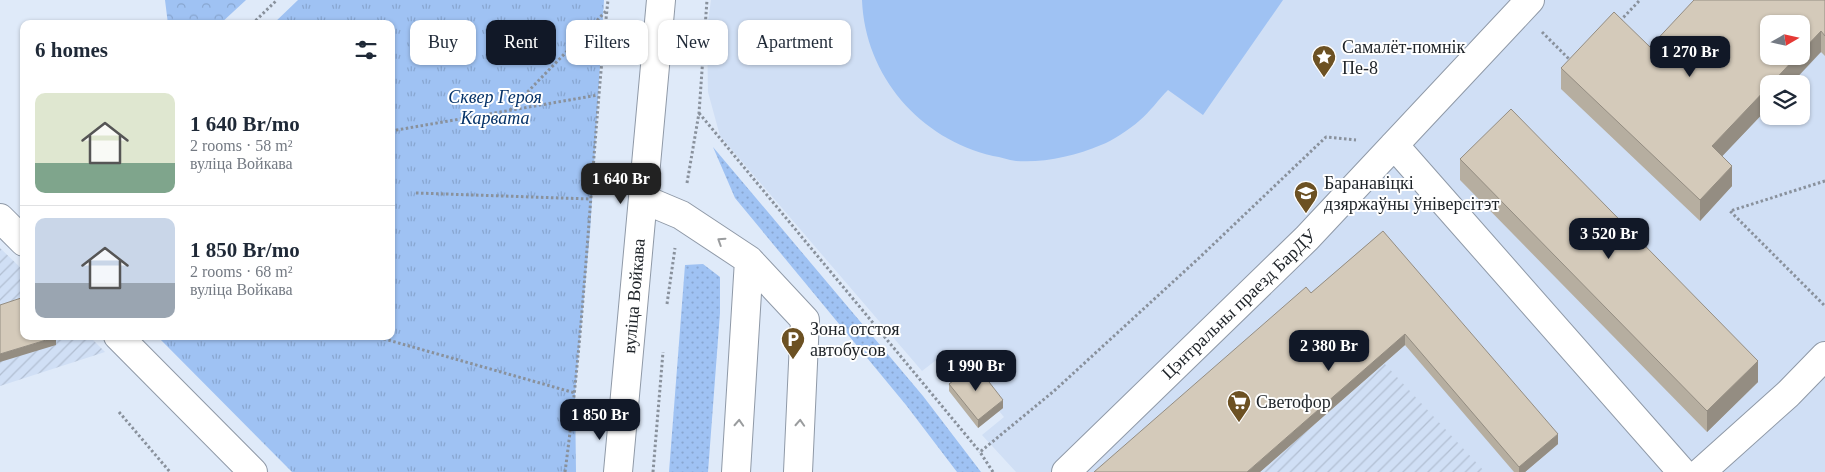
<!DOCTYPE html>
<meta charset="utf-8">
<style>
body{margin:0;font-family:"Times New Roman",serif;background:#f2f2f3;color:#1f2937;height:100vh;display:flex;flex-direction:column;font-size:19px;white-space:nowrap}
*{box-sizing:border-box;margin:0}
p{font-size:16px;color:#747a83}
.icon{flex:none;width:28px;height:28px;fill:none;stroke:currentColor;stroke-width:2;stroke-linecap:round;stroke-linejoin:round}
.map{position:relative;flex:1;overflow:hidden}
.panel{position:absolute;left:20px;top:20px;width:375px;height:320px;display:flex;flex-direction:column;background:#fff;border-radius:10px;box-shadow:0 1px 4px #0004}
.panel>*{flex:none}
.banner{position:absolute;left:410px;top:20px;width:475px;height:45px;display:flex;gap:10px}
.needle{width:32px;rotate:81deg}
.controls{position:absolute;left:1760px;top:15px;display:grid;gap:10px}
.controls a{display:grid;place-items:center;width:50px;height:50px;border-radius:10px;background:#fff;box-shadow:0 1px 4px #0004;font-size:25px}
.price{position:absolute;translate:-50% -42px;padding:0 11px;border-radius:10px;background:#111827;color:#fff;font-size:16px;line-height:32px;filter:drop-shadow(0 1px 2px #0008)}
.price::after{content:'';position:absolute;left:50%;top:30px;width:15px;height:11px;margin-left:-8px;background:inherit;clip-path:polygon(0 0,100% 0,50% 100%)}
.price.current{background:#222;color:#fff}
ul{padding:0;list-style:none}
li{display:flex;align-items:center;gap:15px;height:125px;padding:0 15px}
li+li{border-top:1px solid #e0e1e3}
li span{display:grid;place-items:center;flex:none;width:140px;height:100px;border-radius:10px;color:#555}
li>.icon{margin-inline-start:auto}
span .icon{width:60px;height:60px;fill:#fffc;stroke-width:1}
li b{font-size:21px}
h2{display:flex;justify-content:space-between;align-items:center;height:60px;padding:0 15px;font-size:21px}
.tag{padding:0 18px;border-radius:10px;background:#fff;box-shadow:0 1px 4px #0004;font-size:18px;line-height:45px}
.tag.current{background:#111827;color:#fff}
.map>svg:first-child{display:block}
</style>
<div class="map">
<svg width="1825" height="472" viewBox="0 0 1825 472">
<defs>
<pattern id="industrial-furrows" width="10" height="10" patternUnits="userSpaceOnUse" patternTransform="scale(1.25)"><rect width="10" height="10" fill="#d0dff5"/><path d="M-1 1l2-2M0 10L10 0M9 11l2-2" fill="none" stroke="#b2bfd2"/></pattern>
<pattern id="grass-dots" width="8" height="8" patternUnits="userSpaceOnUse" patternTransform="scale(1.25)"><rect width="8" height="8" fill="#9fc2f3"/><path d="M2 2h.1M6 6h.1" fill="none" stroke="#88a6d0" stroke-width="1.8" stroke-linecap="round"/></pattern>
<pattern id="forest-crowns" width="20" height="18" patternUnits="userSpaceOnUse" patternTransform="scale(1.25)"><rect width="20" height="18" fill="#9fc2f3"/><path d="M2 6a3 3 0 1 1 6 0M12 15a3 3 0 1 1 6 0" fill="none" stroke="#88a6d0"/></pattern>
<pattern id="park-tufts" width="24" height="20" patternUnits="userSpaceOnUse" patternTransform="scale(1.25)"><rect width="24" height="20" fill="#9fc2f3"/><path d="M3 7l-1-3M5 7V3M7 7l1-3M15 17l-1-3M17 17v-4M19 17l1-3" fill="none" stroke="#88a6d0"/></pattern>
</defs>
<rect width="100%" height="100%" fill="#dfeaf9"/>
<path fill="#d0dff5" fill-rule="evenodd" d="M711,0H1825V472H1465L1301,293L1096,472H1016L982,435L1004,417L948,351L922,371L720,136L708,92L707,29ZM1769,24H1801V56H1769ZM1769,84H1801V116H1769Z"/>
<path fill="url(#industrial-furrows)" d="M0,248L24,271V336H89L105,352L0,386Z
M1384,363L1485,472H1260Z"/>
<path fill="url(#grass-dots)" d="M713,147L923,396L981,472H957L906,405L735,198Z
M703,264L720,277V313L708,472H669L685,265Z"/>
<path fill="url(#forest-crowns)" d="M165,0H246L220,24H168Z"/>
<path fill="url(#park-tufts)" d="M298,0H604L590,232L575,393L576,472H292L157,336H391V24H273Z"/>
<path fill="#9fc2f3" d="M862,0H1283L1203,115L1168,90C1158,100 1150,112 1139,121C1130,129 1112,141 1101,145C1075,156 1044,163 1016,161C1008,160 1001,157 993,156C920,139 865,76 862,0Z"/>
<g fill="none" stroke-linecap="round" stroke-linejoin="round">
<g stroke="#8f99a7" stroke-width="30">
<path id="minor" d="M1394,145L1682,472
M643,199L681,215L749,260L736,472
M0,218L24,242
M749,260L805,320L798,472
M118,336L253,472
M1066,472L1307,238L1530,0
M1701,472L1788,394L1825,356"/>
</g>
<g stroke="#8f99a7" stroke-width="30">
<path id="major" d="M618,472L661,0"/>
</g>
<path stroke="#89919c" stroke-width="3" stroke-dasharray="2.5 2.5" stroke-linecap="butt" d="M1620,21L1640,0
M252,24L277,0
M1542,32L1571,61
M510,110L607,10
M699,113L980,452
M391,131L598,95
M1825,181L1730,211L1825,306
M687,183L699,113L707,0
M416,193L590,199
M667,304L675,248
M374,336L575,393
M119,412L170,472
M565,472C586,315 591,157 608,0
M653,472L663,352
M993,472L980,452L1054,391L1199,258L1326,137L1356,140"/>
<use href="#minor" stroke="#fff" stroke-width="28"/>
<use href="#major" stroke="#fff" stroke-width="28"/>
</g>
<path fill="#b6aea0" d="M1825,0V56L1821,52L1769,84V107L1722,156L1732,186L1700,221L1561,89V68L1650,47Z
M1460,159L1758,382L1707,432L1460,180Z
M1383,231L1558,444L1525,472H1514L1405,345L1260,472L1311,293Z
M949,384L1003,408L978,428L949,391Z"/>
<path fill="#948d82" d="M1821,31V52L1791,84H1771L1797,56H1801V52Z
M1769,86V107L1712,167V146Z
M1732,166V186L1700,221V200Z
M1405,334V345L1260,472H1247Z
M56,337V345L0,362V354Z
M1758,361V382L1707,432V411Z
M1003,400V408L978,428V420Z
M1558,434V444L1525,472H1519V467Z"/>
<path fill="#d4caba" stroke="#948d82" d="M1694,0H1825V36L1821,31L1801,52V24H1769V56H1797L1771,84H1769V86L1712,146L1732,166L1700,200L1561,68L1614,12L1650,47Z
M1511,109L1758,361L1707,411L1460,159Z
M1383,231L1558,434L1519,467L1405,334L1247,472H1094L1306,287L1311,293Z
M24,297V336H56V337L0,354V305Z
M975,364L1003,400L978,420L949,384Z"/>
<defs><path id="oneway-chevron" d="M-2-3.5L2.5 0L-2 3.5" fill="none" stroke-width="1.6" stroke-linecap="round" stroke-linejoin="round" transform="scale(1.25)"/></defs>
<g stroke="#9a9c9e">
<use href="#oneway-chevron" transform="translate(721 241) rotate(-147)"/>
<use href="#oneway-chevron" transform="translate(739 423) rotate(-87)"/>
<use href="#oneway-chevron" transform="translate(800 423) rotate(-87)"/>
</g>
<defs>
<g id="sight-pin" transform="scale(1.25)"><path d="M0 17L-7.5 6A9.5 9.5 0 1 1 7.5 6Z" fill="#6c5123" stroke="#fff"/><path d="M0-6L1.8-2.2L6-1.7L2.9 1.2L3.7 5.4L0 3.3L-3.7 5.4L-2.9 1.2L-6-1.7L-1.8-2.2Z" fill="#fff"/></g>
<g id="university-pin" transform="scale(1.25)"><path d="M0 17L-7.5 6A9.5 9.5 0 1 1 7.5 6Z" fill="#6c5123" stroke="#fff"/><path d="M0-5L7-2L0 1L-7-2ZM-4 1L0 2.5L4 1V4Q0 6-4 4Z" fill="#fff"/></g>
<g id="parking-pin" transform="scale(1.25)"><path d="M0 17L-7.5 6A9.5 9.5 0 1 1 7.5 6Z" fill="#6c5123" stroke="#fff"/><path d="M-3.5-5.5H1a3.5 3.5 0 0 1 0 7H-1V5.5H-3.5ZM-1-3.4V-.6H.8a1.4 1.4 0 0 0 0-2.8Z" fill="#fff"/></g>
<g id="supermarket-pin" transform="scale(1.25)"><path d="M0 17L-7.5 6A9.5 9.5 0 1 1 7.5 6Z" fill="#6c5123" stroke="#fff"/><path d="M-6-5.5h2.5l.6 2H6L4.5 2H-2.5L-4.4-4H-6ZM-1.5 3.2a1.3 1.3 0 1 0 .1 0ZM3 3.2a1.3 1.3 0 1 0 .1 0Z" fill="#fff"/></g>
</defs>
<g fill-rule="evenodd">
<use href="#sight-pin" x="1324" y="57"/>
<use href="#university-pin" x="1306" y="193"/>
<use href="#parking-pin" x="793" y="339"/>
<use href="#supermarket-pin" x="1239" y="402"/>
</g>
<g text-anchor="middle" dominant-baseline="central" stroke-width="4" stroke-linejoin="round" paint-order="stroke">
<g font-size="18" fill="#1e2328" stroke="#fff" text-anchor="start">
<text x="1342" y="47">Самалёт-помнік<tspan x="1342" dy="21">Пе-8</tspan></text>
<text x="1324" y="183">Баранавіцкі<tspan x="1324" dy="21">дзяржаўны ўніверсітэт</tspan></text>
<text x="810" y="329">Зона отстоя<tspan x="810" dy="21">автобусов</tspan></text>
<text x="1256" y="402">Светофор</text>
</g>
<g font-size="18" font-style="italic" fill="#063369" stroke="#fff">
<text x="495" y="97">Сквер Героя<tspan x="495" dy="21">Карвата</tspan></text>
</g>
<g font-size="18" fill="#1e2328" stroke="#fff">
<text transform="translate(634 296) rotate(-85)">вуліца Войкава</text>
<text transform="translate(1239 304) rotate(-44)">Цэнтральны праезд БарДУ</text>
</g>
</g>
</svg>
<div class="controls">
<a><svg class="needle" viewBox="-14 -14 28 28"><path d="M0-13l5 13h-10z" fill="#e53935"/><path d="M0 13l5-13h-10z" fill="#747a83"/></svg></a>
<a><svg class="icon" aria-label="layers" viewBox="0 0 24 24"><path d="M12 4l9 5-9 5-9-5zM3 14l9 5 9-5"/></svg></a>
</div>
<b class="price" style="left:1690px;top:78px">1 270 Br</b>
<b class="price current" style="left:621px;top:205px">1 640 Br</b>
<b class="price" style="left:1609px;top:260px">3 520 Br</b>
<b class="price" style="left:1329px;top:372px">2 380 Br</b>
<b class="price" style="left:976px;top:392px">1 990 Br</b>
<b class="price" style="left:600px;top:441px">1 850 Br</b>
<div class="banner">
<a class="tag">Buy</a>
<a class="tag current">Rent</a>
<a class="tag">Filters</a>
<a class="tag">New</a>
<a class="tag">Apartment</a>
</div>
<section class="panel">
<h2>6 homes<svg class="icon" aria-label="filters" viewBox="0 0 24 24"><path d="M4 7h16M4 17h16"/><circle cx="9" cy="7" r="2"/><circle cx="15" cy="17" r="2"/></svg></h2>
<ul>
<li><span style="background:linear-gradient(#dfe7d0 70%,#7fa58c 0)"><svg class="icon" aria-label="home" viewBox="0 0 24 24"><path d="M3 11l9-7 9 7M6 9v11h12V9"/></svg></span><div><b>1 640 Br/mo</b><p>2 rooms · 58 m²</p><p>вуліца Войкава</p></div></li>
<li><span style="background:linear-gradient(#c9d6e8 65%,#9aa5b1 0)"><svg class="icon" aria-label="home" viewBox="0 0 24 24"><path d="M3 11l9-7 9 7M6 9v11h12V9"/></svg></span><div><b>1 850 Br/mo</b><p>2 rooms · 68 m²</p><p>вуліца Войкава</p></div></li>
</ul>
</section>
</div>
